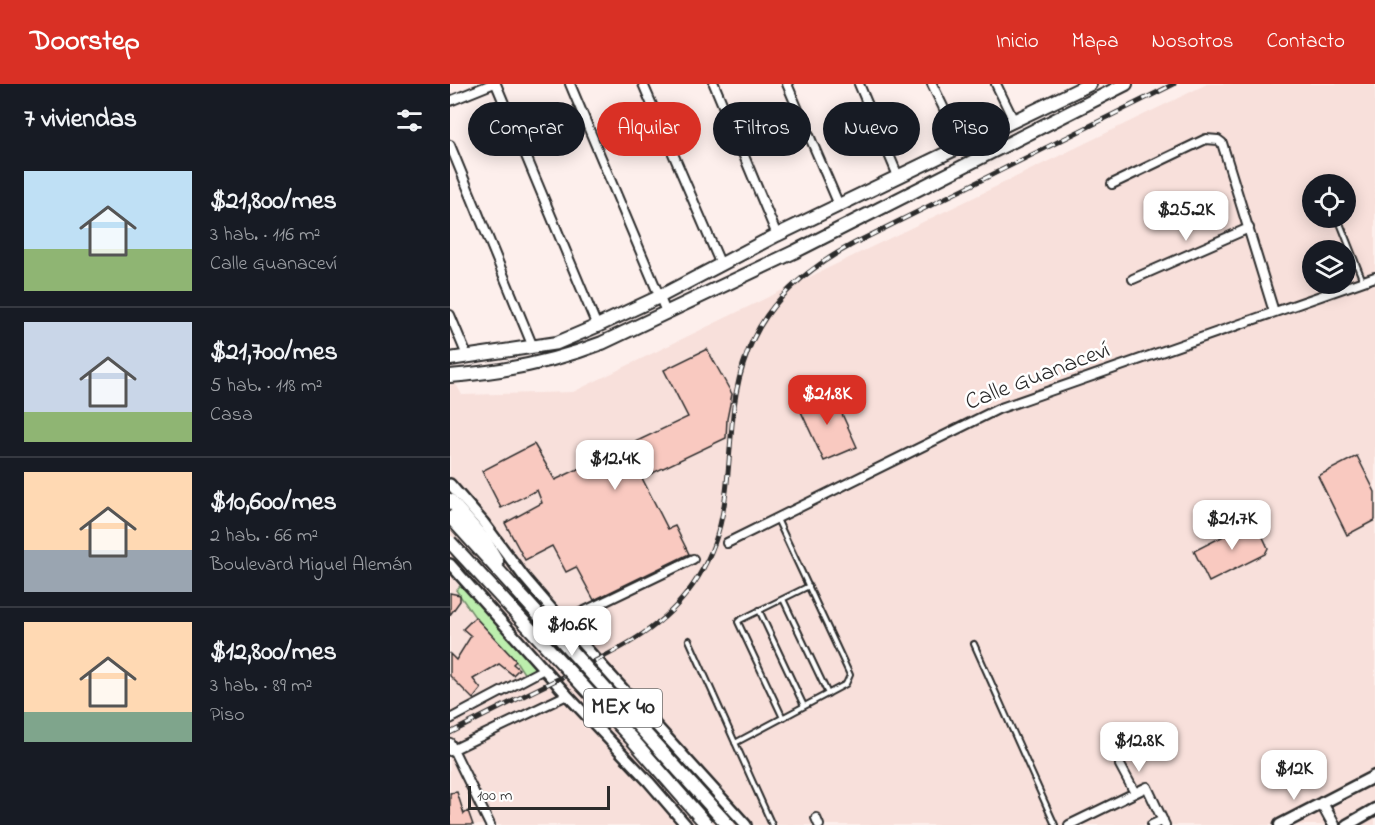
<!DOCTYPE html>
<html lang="es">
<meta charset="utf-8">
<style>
body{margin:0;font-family:"Indie Flower",sans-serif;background:#242831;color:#f1f3f6;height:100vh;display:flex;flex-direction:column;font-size:22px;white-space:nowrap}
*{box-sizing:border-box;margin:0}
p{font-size:20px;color:#9ea1a6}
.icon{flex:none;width:33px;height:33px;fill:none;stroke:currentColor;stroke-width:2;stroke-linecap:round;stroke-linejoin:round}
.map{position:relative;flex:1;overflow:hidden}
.drawer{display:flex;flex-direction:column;background:#171b24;width:450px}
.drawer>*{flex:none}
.top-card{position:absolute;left:18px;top:18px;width:570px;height:54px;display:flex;gap:12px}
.tools{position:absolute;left:852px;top:90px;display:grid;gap:12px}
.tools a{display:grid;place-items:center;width:54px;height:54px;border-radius:50%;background:#171b24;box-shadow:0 3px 15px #0003;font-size:30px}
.scale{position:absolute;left:18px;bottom:15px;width:142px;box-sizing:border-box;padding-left:6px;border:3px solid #2b2b2b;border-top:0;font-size:16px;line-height:21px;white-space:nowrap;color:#2b2b2b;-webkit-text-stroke:4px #fff;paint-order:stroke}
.price{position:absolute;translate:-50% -51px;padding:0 14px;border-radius:12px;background:#fff;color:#222;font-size:20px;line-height:39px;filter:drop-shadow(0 2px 3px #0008)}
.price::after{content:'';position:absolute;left:50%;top:36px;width:18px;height:14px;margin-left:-9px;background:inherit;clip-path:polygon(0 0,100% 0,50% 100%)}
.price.on{background:#d93025;color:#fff}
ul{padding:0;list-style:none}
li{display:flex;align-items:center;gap:18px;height:150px;padding:0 24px}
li+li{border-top:2px solid #363941}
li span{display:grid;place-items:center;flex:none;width:168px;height:120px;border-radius:0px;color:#555}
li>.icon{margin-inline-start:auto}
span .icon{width:72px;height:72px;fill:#fffc;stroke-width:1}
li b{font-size:26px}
h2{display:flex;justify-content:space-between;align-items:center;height:72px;padding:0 24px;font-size:26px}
.chip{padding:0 21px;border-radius:27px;background:#171b24;box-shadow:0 3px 15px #0003;font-size:21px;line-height:54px}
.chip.on{background:#d93025;color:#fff}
header{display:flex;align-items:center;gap:36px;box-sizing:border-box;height:84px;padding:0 30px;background:#d93025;color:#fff}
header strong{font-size:28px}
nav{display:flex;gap:33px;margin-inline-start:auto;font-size:21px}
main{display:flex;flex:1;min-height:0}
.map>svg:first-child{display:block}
</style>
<header>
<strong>Doorstep</strong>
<nav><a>Inicio</a><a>Mapa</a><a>Nosotros</a><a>Contacto</a></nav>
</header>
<main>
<section class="drawer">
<h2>7 viviendas<svg class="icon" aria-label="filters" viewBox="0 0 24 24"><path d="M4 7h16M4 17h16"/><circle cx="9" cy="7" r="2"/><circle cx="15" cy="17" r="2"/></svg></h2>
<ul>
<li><span style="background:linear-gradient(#bfe0f5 65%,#8fb573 0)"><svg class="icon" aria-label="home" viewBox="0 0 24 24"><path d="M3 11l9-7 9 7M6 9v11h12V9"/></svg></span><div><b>$21,800/mes</b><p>3 hab. · 116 m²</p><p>Calle Guanaceví</p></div></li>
<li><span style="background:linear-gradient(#c9d6e8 75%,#8fb573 0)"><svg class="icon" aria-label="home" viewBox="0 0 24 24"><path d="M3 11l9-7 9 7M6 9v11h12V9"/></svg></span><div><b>$21,700/mes</b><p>5 hab. · 118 m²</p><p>Casa</p></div></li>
<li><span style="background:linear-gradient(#ffd9b3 65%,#9aa5b1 0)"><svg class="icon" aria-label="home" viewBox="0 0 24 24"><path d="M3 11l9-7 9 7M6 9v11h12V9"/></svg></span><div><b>$10,600/mes</b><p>2 hab. · 66 m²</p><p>Boulevard Miguel Alemán</p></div></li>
<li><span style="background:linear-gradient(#ffd9b3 75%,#7fa58c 0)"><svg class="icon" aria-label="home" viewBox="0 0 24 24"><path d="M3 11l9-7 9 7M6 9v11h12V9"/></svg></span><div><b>$12,800/mes</b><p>3 hab. · 89 m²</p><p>Piso</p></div></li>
</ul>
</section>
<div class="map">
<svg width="925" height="741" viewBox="0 0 925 741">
<rect width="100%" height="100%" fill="#fdefec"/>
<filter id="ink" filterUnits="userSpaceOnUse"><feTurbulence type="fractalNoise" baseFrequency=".0167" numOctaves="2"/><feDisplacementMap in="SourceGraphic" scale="12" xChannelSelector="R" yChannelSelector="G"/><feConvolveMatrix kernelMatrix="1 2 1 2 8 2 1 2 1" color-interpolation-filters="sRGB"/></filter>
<g filter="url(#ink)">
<path fill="#f8e0db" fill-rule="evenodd" d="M757,0H925V741H0V289L12,311L123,308ZM862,100H896V134H862ZM862,166H896V200H862Z"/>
<path fill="#bceead" stroke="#748c6c" stroke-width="1.5" d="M14,498L91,585L75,591L66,577L25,533L6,506Z"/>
<path fill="#f9c9c0" stroke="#2b2b2b" stroke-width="1.5" d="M257,265L282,310L277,335L276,354L192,394L218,445L225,442L239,470L144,516L126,483L116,488L102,462L75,476L55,439L92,419L87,406L51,424L32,387L84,360L105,396L238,333L214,286Z
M365,304L372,320H374L376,323L387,319L407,363L374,377L347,319L358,314L357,308Z
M907,372L925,408V436L897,451L868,392Z
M805,436L818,464L815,470L759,498L744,467Z
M0,509L10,511V517L0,531Z
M25,533L66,577L63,580L69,585L63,591L49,580L23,595L31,605L23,615L0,592V570L6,576L21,552L13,545Z
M7,708L14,730L18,727L23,741H0V709Z"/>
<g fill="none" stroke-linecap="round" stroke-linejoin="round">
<g stroke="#2b2b2b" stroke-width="8">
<path id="service" d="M888,134L913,197
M333,515L378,610
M309,526L354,622
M239,556L322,741
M524,560L605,741
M333,634L288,538L290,536L359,502
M285,659L396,600L400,591L327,435"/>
</g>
<g stroke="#2b2b2b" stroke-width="12">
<path id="minor" d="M46,0L147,242
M120,0L216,228
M193,0L271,181
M264,0L327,151
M337,0L389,121
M409,0L448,92
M482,0L512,62
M546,0L564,37
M0,17L42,0
M0,61L83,263
M662,100L756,55L768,56L772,59L824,228
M683,195L799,144
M0,231L18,274
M277,459L548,325L925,193
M114,537L243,475
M0,635L94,585
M0,659L40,741
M0,667L117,611
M670,681L685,709
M366,734L369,741
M619,741L697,703L715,741
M702,741L713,736"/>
</g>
<g stroke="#2b2b2b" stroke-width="14">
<path id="tertiary" d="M0,400L33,438L74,493L117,543L296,741
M0,480L117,611L199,698L236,741"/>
</g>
<g stroke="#2b2b2b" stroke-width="15">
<path id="secondary" d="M872,719L884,741
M830,741L925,692
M897,741L925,725"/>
</g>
<g stroke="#2b2b2b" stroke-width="16">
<path id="primary" d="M0,275L107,259L147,242L209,213L327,151L640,0
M0,292C53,288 103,278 152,259L344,168L676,0"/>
</g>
<g stroke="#2b2b2b" stroke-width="16">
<path id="trunk" d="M0,416L35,457L47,477
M0,433L67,507"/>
</g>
<use href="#service" stroke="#fff" stroke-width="4"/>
<use href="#minor" stroke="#fff" stroke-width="8"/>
<use href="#tertiary" stroke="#fff" stroke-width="9"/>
<use href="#secondary" stroke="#fff" stroke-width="10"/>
<use href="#primary" stroke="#fff" stroke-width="12"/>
<use href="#trunk" stroke="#fff" stroke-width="12"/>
<g stroke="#2b2b2b" stroke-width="5">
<path id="rail" d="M0,649C37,630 73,612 110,594C156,572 205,551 237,509C278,456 276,405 282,341C289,251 326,201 405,159L724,0"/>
</g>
<use href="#rail" stroke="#fff" stroke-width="3" stroke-dasharray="9" stroke-linecap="butt"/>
<g stroke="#2b2b2b" stroke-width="16" stroke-linecap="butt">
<path id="trunk-bridge" d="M0,458L181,654L257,741
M67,507L278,741"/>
</g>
<use href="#trunk-bridge" stroke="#fff" stroke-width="12"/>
</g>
</g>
<g text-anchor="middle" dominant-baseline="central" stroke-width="5" stroke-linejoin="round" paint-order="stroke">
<rect fill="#fff" stroke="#6b6b6b" stroke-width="1.5" x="134" y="605" width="78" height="38" rx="4.5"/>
<g font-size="22" font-weight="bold" fill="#2b2b2b">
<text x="173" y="624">MEX 40</text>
</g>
<g font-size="24" fill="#2b2b2b" stroke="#fff">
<text transform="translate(588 293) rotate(-21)">Calle Guanaceví</text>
</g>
</g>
</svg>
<div class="tools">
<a><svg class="icon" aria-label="locate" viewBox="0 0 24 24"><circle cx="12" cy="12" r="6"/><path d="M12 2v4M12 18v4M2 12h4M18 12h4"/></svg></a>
<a><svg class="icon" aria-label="layers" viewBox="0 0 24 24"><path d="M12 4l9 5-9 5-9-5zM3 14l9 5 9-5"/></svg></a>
</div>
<div class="scale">100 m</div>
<b class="price" style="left:736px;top:158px">$25.2K</b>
<b class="price on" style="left:377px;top:342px">$21.8K</b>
<b class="price" style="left:165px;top:407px">$12.4K</b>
<b class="price" style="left:782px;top:467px">$21.7K</b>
<b class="price" style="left:122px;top:573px">$10.6K</b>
<b class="price" style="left:689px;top:689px">$12.8K</b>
<b class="price" style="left:844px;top:717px">$12K</b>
<div class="top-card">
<a class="chip">Comprar</a>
<a class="chip on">Alquilar</a>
<a class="chip">Filtros</a>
<a class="chip">Nuevo</a>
<a class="chip">Piso</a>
</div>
</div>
</main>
